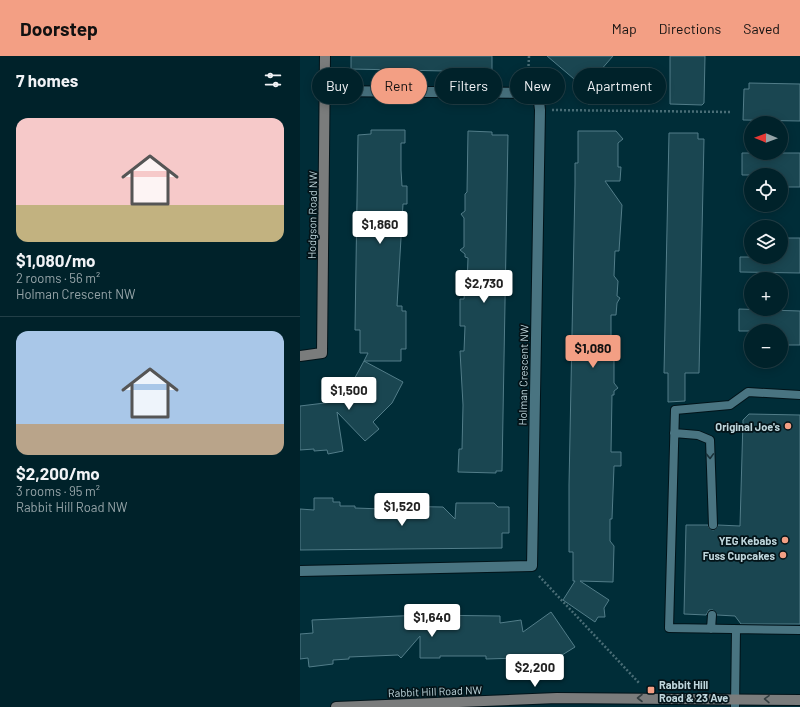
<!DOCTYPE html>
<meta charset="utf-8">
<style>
body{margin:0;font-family:Barlow,sans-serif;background:#0e2f36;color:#f1f3f6;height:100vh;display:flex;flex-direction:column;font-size:15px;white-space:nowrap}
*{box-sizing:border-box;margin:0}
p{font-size:13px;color:#95a4a8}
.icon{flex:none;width:22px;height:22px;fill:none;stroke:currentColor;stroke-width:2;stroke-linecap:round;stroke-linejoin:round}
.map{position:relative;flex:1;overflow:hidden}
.sheet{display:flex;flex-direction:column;background:#00222a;width:300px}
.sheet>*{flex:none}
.hud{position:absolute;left:12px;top:12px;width:380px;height:36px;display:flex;gap:8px}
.needle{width:26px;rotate:271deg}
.fabs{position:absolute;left:444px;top:60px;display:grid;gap:8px}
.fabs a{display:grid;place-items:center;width:44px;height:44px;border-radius:50%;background:#00222a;box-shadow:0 2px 10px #0003,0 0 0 1px #223f47;font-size:20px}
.price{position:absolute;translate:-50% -34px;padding:0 9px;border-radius:4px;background:#fff;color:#222;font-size:13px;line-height:26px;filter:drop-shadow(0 1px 2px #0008)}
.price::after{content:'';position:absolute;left:50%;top:24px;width:12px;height:9px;margin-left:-6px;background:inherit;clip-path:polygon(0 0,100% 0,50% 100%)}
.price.on{background:#f39f84;color:#111}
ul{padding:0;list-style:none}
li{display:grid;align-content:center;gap:8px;height:212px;padding:0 16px}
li+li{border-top:1px solid #223f47}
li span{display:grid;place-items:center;height:124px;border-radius:12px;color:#555}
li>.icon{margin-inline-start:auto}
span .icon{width:72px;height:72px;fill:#fffc;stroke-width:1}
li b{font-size:17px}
h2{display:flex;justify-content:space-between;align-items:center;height:48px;padding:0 16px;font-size:17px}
.tag{padding:0 14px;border-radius:18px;background:#00222a;box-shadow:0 2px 10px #0003,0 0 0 1px #223f47;font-size:14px;line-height:36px}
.tag.on{background:#f39f84;color:#111}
header{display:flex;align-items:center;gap:24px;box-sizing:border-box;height:56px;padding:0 20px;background:#f39f84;color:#111}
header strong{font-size:19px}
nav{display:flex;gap:22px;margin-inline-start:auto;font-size:14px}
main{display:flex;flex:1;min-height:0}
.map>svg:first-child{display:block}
</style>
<header>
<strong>Doorstep</strong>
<nav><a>Map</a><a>Directions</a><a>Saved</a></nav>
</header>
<main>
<section class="sheet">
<h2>7 homes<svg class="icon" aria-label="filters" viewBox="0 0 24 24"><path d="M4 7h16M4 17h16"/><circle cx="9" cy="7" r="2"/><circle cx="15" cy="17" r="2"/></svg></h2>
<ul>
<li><span style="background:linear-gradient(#f6c9c9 70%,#c2b280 0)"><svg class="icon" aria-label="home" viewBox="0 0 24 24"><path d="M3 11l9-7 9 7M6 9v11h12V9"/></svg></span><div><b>$1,080/mo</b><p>2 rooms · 56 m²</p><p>Holman Crescent NW</p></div></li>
<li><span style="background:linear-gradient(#a9c7e8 75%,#b9a48a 0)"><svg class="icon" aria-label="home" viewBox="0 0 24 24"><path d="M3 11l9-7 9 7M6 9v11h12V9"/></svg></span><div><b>$2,200/mo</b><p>3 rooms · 95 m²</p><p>Rabbit Hill Road NW</p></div></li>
</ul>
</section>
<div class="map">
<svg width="500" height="651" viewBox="0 0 500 651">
<rect width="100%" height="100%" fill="#002d38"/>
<path fill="#1a4651" stroke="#527d89" d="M51,0H192V16L51,13Z
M247,0H313L293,23L324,21V31L330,36L325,42L326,47L288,48L287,34Z
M370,0H405L404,47L402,49L370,48Z
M449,27L500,28V65L443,64L444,33H449Z
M71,74H105V87H101V114L102,130H107V148H103L97,250H102V255H106V293H101V305H64L68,297H60V274H55L58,79L71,78Z
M168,75L192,76V79H208L202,415H196V417L158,416L159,393H162L163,349L160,295H164L165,270H160V243H164L165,231H167L168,202L165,201V198L160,194L164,191V162L161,158L165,155V138L167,136Z
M278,75H316L323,83L318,87V111H321L320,125H305L322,149L319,195H315L314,220L318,225L317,240L320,242L317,247L316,259H311V289H314V327L318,332L314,335V339H312L311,396H321V410H314L312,463H310V485L314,490L313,526L280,525L309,544L304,552L305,561H298L295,566L263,544L275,525H273V496H269V429L275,128V107H278Z
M369,77H398V83H404L399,317H385V345L368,346V317H364Z
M442,97H500V131H485V126H481V119H442Z
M484,182H500V217L440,216V201H481V189H484Z
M439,253L500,255V289H482L481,275H439Z
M64,305L103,326L92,347L73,366L79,373L65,385L37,356L43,395L28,398L27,394L14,395V393L0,394V350L33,346L51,329Z
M449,358L500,359V568H441L435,560L417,559L413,554H409L406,559L384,558L386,469H408L409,472L413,474L416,473L418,469L440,470L443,364Z
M14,442H33V446H40V450H55V452L83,453V450L143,451L155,463L156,447H194L198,451H209V477H202V492L0,494V453L14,454Z
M251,556L275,591L254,604L250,599L229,601L225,606L219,602L186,603V600H140V602H120V580L101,602L98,599L49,601V603L33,604V608L9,611L8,602L0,603V578L13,577L12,564L121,559L200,560V567L221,564L223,576Z"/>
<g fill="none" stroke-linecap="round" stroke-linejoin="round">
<g stroke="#001319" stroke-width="10">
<path id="lane" d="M500,339L448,336L430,349L375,354L369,572L500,574
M374,377L398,379L410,384L413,469
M411,573L412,559
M435,651L436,574"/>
</g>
<g stroke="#001319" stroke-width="12">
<path id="street" d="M0,515L232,510L240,54L238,37L25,35"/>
</g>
<g stroke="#001319" stroke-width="12">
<path id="secondary" d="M0,300L22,297L25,0
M36,651L257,642L500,644"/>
</g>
<path stroke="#496d76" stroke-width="2.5" stroke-dasharray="2 2" stroke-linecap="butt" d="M229,0L228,21L231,25
M252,54L431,56
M239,520L340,628"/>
<use href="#lane" stroke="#497481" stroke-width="8"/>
<use href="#street" stroke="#497481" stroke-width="10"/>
<use href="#secondary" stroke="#7a7c7c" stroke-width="10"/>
</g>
<defs><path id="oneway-chevron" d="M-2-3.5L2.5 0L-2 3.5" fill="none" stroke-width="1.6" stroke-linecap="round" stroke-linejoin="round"/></defs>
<use stroke="#183038" href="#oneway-chevron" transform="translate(410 400) rotate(88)"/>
<g stroke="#333d40">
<use href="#oneway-chevron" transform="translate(340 642) rotate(-180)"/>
<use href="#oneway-chevron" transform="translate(467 643) rotate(-179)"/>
</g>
<g fill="#f39f84" stroke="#031318" stroke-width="1.5">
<circle cx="488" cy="370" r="4"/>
<circle cx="485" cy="484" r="4"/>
<circle cx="483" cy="499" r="4"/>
<rect x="347" y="630" width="8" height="8" rx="2"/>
</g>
<g text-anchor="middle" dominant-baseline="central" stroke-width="3.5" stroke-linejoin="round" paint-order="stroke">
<g font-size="11" fill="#bfd6dc" stroke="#031318">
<text transform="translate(12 159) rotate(-89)">Hodgson Road NW</text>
<text transform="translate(223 319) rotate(-89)">Holman Crescent NW</text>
<text transform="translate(135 635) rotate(-2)">Rabbit Hill Road NW</text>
</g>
<g font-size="11" font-weight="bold" fill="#bfd6dc" stroke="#031318" text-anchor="end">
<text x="480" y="370">Original Joe's</text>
<text x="477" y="484">YEG Kebabs</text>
<text x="475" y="499">Fuss Cupcakes</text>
<text x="359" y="628" text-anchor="start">Rabbit Hill<tspan x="359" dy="13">Road &amp; 23 Ave</tspan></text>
</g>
</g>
</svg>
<div class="fabs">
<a><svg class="needle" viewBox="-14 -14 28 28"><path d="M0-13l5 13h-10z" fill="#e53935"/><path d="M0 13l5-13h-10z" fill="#95a4a8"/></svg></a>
<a><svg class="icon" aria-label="locate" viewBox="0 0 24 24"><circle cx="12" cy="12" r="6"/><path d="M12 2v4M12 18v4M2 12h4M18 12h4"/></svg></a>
<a><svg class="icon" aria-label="layers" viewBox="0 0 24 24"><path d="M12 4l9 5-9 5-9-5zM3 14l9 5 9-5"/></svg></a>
<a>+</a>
<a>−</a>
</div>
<b class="price" style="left:80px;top:189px">$1,860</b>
<b class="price" style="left:184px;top:248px">$2,730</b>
<b class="price on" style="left:293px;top:313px">$1,080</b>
<b class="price" style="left:49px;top:355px">$1,500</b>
<b class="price" style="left:102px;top:471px">$1,520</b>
<b class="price" style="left:132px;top:582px">$1,640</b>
<b class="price" style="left:235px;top:632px">$2,200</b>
<div class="hud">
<a class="tag">Buy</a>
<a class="tag on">Rent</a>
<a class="tag">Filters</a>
<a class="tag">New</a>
<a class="tag">Apartment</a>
</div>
</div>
</main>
